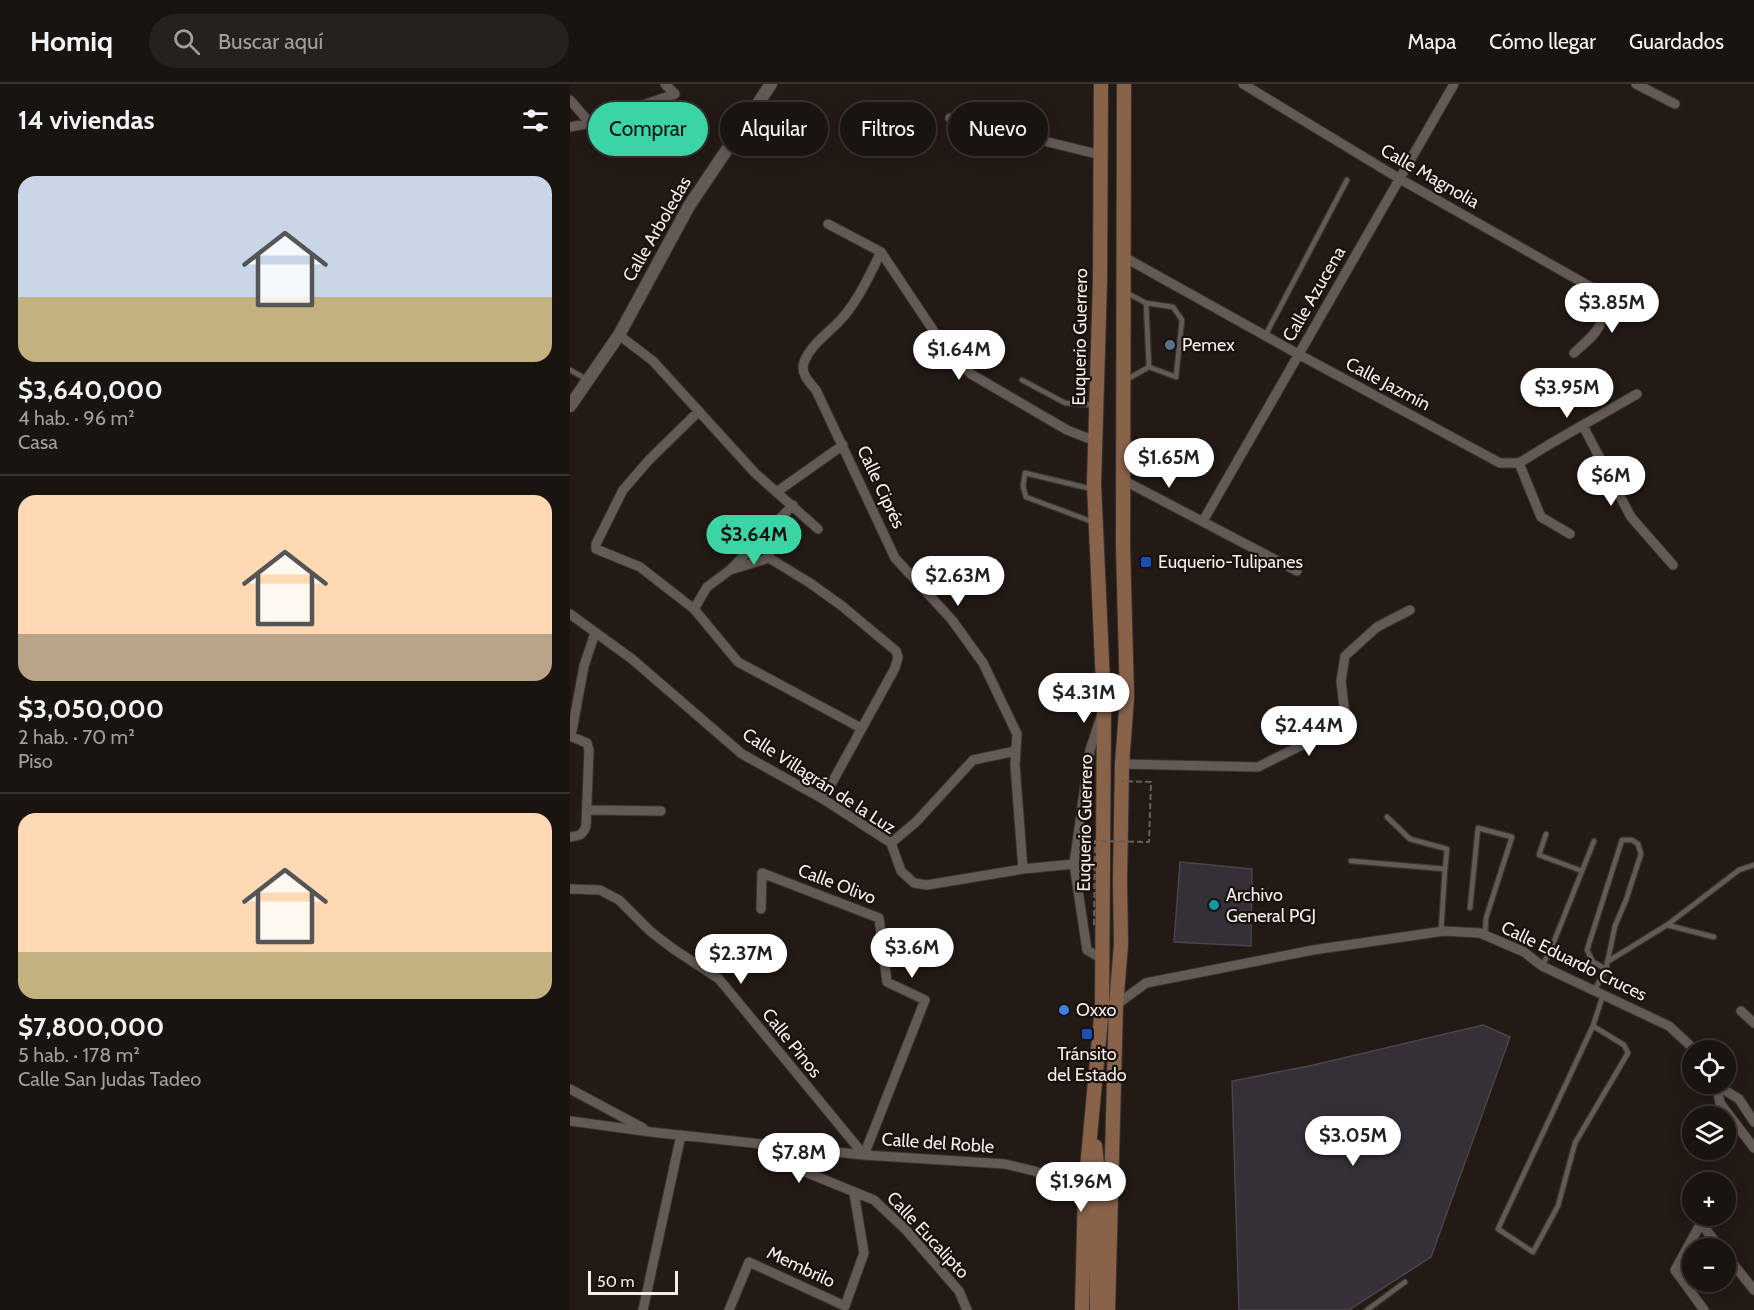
<!DOCTYPE html>
<html lang="es">
<meta charset="utf-8">
<style>
body{margin:0;font-family:Cabin,sans-serif;background:#27211e;color:#f1f3f6;height:100vh;display:flex;flex-direction:column;font-size:22px;white-space:nowrap}
*{box-sizing:border-box;margin:0}
p{font-size:20px;color:#9f9e9f}
.icon{flex:none;width:33px;height:33px;fill:none;stroke:currentColor;stroke-width:2;stroke-linecap:round;stroke-linejoin:round}
.map{position:relative;flex:1;overflow:hidden}
.drawer{display:flex;flex-direction:column;background:#1a1410;width:570px}
.drawer>*{flex:none}
.hud{position:absolute;left:18px;top:18px;width:570px;height:54px;display:flex;gap:12px}
.tools{position:absolute;left:1112px;top:956px;display:grid;gap:12px}
.tools a{display:grid;place-items:center;width:54px;height:54px;border-radius:50%;background:#1a1410;box-shadow:0 3px 15px #0003,0 0 0 2px #383330;font-size:30px}
.scale{position:absolute;left:18px;bottom:15px;width:90px;box-sizing:border-box;padding-left:6px;border:3px solid #f3edea;border-top:0;font-size:16px;line-height:21px;white-space:nowrap;color:#f3edea;-webkit-text-stroke:4px #19110d;paint-order:stroke}
.price{position:absolute;translate:-50% -51px;padding:0 14px;border-radius:21px;background:#fff;color:#222;font-size:20px;line-height:39px;filter:drop-shadow(0 2px 3px #0008)}
.price::after{content:'';position:absolute;left:50%;top:36px;width:18px;height:14px;margin-left:-9px;background:inherit;clip-path:polygon(0 0,100% 0,50% 100%)}
.price.selected{background:#3bd4a4;color:#111}
ul{padding:0;list-style:none}
li{display:grid;align-content:center;gap:12px;height:318px;padding:0 18px}
li+li{border-top:2px solid #383330}
li span{display:grid;place-items:center;height:186px;border-radius:18px;color:#555}
li>.icon{margin-inline-start:auto}
span .icon{width:108px;height:108px;fill:#fffc;stroke-width:1}
li b{font-size:26px}
h2{display:flex;justify-content:space-between;align-items:center;height:72px;padding:0 18px;font-size:26px}
.tag{padding:0 21px;border-radius:27px;background:#1a1410;box-shadow:0 3px 15px #0003,0 0 0 2px #383330;font-size:21px;line-height:54px}
.tag.selected{background:#3bd4a4;color:#111}
header{display:flex;align-items:center;gap:36px;box-sizing:border-box;height:84px;padding:0 30px;background:#1a1410;border-bottom:2px solid #383330}
header strong{font-size:28px}
nav{display:flex;gap:33px;margin-inline-start:auto;font-size:21px}
.search{width:420px;height:54px;background:#27211e;display:flex;align-items:center;gap:15px;box-sizing:border-box;padding:0 21px;border-radius:33px;color:#9f9e9f;font-size:22px}
main{display:flex;flex:1;min-height:0}
.map>svg:first-child{display:block}
</style>
<header>
<strong>Homiq</strong>
<div class="search"><svg class="icon" aria-label="search" viewBox="0 0 24 24"><circle cx="10" cy="10" r="6"/><path d="M15 15l6 6"/></svg>Buscar aquí</div>
<nav><a>Mapa</a><a>Cómo llegar</a><a>Guardados</a></nav>
</header>
<main>
<section class="drawer">
<h2>14 viviendas<svg class="icon" aria-label="filters" viewBox="0 0 24 24"><path d="M4 7h16M4 17h16"/><circle cx="9" cy="7" r="2"/><circle cx="15" cy="17" r="2"/></svg></h2>
<ul>
<li><span style="background:linear-gradient(#c9d6e8 65%,#c2b280 0)"><svg class="icon" aria-label="home" viewBox="0 0 24 24"><path d="M3 11l9-7 9 7M6 9v11h12V9"/></svg></span><div><b>$3,640,000</b><p>4 hab. · 96 m²</p><p>Casa</p></div></li>
<li><span style="background:linear-gradient(#ffd9b3 75%,#b9a48a 0)"><svg class="icon" aria-label="home" viewBox="0 0 24 24"><path d="M3 11l9-7 9 7M6 9v11h12V9"/></svg></span><div><b>$3,050,000</b><p>2 hab. · 70 m²</p><p>Piso</p></div></li>
<li><span style="background:linear-gradient(#ffd9b3 75%,#c2b280 0)"><svg class="icon" aria-label="home" viewBox="0 0 24 24"><path d="M3 11l9-7 9 7M6 9v11h12V9"/></svg></span><div><b>$7,800,000</b><p>5 hab. · 178 m²</p><p>Calle San Judas Tadeo</p></div></li>
</ul>
</section>
<div class="map">
<svg width="1184" height="1226" viewBox="0 0 1184 1226">
<rect width="100%" height="100%" fill="#231a16"/>
<path fill="#353037" stroke="#49434b" stroke-width="1.5" d="M610,778L682,785L681,862L604,858Z
M913,941L940,953L861,1173L779,1226H669L662,997L739,982Z"/>
<g fill="none" stroke-linecap="round" stroke-linejoin="round">
<g stroke="#3a3431" stroke-width="7">
<path id="service" d="M555,208L576,219L579,283L556,296
M576,219L603,223L612,236L606,293L579,283
M695,252L777,96
M0,286L18,296
M452,296L495,319L524,321
M522,405L455,389L453,402L456,413L523,438
M817,733L840,755L877,765L875,785
M976,750L969,771L1012,787
M781,777L875,785L871,847
M900,824L908,744L942,753L916,834L915,851
M1097,841L1144,853
M1037,878L1097,841L1169,786L1184,781
M972,882L981,865L1024,757
M1024,907L1036,885L1045,842L1056,816L1071,770L1068,760L1062,756H1052L1017,866L1023,878L1036,885
M1023,942L1054,961L1058,969L1005,1059L988,1122L963,1168L928,1145L1023,942L1033,911
M797,1226L835,1198"/>
</g>
<g stroke="#3a3431" stroke-width="11">
<path id="minor" d="M673,0L830,95L1033,210C1035,244 1028,247 1004,269
M1066,0L1105,20
M0,16L20,39
M380,34L531,71
M0,43L20,39L105,10L95,0
M258,140L311,168L375,264L401,290L497,346L525,357
M311,168C300,190 290,213 274,232C261,248 242,258 234,278C230,289 239,298 246,306L325,474L382,536L413,579L447,650L445,681L453,785
M554,173L728,270L930,379H949L980,360L1067,310
M49,251L83,277L185,389L248,445
M129,327L79,376L53,406L26,460V465L70,483L124,525L168,578L291,644
M1013,342L1061,433L1103,481
M949,379L971,433L1000,450
M553,396L727,487
M208,407L273,361
M633,437L884,0
M199,474V447
M160,486L199,474L240,499L272,522L326,567L328,573L325,584L253,715
M124,525L137,503L160,486L223,421
M0,530L62,575L172,670L253,715L321,759L331,787L344,799L357,801L453,785L504,780
M531,633L520,666L504,780L517,866L532,875
M0,652L17,659L19,666L16,742C13,751 9,752 0,753
M1,652L14,582L25,549
M552,680L688,683L768,643L775,632L771,597L775,572L807,543L840,526
M17,726L91,727
M321,759L346,738L403,676L446,667
M0,805L30,806L49,816L80,847L102,864L149,895L294,1071L355,916L317,898L309,834L192,789L191,825
M546,921L576,899L743,866L874,847L910,849L954,868L972,882L1099,942L1125,966
M1171,927L1184,939
M1146,999L1150,1019L1184,1064
M1148,1002L1169,1015L1184,1038
M0,1005L73,1044
M0,1037L81,1048L294,1071L435,1080L464,1087L515,1106
M193,1062L233,1087L304,1116L335,1145L389,1207L397,1226
M1117,1111L1122,1121
M1127,1131L1131,1139L1150,1164
M1131,1139L1105,1186L1134,1226
M1155,1170L1184,1206
M73,1226L111,1051
M159,1226L179,1178L275,1222L294,1169L284,1109"/>
</g>
<g stroke="#3a3431" stroke-width="14">
<path id="tertiary" d="M0,322L49,251L119,122L201,0"/>
</g>
<g stroke="#3a3431" stroke-width="16">
<path id="secondary" d="M525,1062L527,1080V1226
M512,1226L515,1106L532,923L534,622L524,400L530,197L531,0
M538,1226L546,921L551,861L550,796L552,680L557,614L553,462L554,0"/>
</g>
<use href="#service" stroke="#645a55" stroke-width="4.5"/>
<use href="#minor" stroke="#645a55" stroke-width="9"/>
<use href="#tertiary" stroke="#645a55" stroke-width="12"/>
<use href="#secondary" stroke="#89624a" stroke-width="14"/>
<path stroke="#675f5c" stroke-width="2" stroke-dasharray="6 3" stroke-linecap="butt" d="M524,841L525,757L579,758L581,698L552,697"/>
</g>
<circle fill="#5c6f8a" stroke="#19110d" stroke-width="2" cx="600" cy="261" r="6"/>
<g fill="#1a4fb4" stroke="#19110d" stroke-width="2">
<rect x="570" y="472" width="12" height="12" rx="3"/>
<rect x="511" y="944" width="12" height="12" rx="3"/>
</g>
<circle fill="#0f9aa8" stroke="#19110d" stroke-width="2" cx="644" cy="821" r="6"/>
<circle fill="#3f7fe0" stroke="#19110d" stroke-width="2" cx="494" cy="926" r="6"/>
<g text-anchor="middle" dominant-baseline="central" stroke-width="4.5" stroke-linejoin="round" paint-order="stroke">
<g font-size="18" fill="#f3edea" stroke="#19110d">
<text transform="translate(860 92) rotate(30)">Calle Magnolia</text>
<text transform="translate(87 145) rotate(-60)">Calle Arboledas</text>
<text transform="translate(744 210) rotate(-60)">Calle Azucena</text>
<text transform="translate(510 253) rotate(-89)">Euquerio Guerrero</text>
<text transform="translate(818 300) rotate(28)">Calle Jazmín</text>
<text transform="translate(311 403) rotate(65)">Calle Ciprés</text>
<text transform="translate(249 697) rotate(33)">Calle Villagrán de la Luz</text>
<text transform="translate(515 739) rotate(-89)">Euquerio Guerrero</text>
<text transform="translate(267 800) rotate(21)">Calle Olivo</text>
<text transform="translate(1004 877) rotate(26)">Calle Eduardo Cruces</text>
<text transform="translate(222 959) rotate(51)">Calle Pinos</text>
<text transform="translate(368 1059) rotate(4)">Calle del Roble</text>
<text transform="translate(358 1151) rotate(47)">Calle Eucalipto</text>
<text transform="translate(231 1183) rotate(25)">Membrilo</text>
</g>
<g font-size="18" fill="#f3edea" stroke="#19110d" text-anchor="start">
<text x="612" y="261">Pemex</text>
<text x="588" y="478">Euquerio-Tulipanes</text>
<text x="656" y="811">Archivo<tspan x="656" dy="21">General PGJ</tspan></text>
<text x="506" y="926">Oxxo</text>
<text x="517" y="970" text-anchor="middle">Tránsito<tspan x="517" dy="21">del Estado</tspan></text>
</g>
</g>
</svg>
<div class="tools">
<a><svg class="icon" aria-label="locate" viewBox="0 0 24 24"><circle cx="12" cy="12" r="6"/><path d="M12 2v4M12 18v4M2 12h4M18 12h4"/></svg></a>
<a><svg class="icon" aria-label="layers" viewBox="0 0 24 24"><path d="M12 4l9 5-9 5-9-5zM3 14l9 5 9-5"/></svg></a>
<a>+</a>
<a>−</a>
</div>
<div class="scale">50 m</div>
<b class="price" style="left:1042px;top:250px">$3.85M</b>
<b class="price" style="left:389px;top:297px">$1.64M</b>
<b class="price" style="left:997px;top:335px">$3.95M</b>
<b class="price" style="left:599px;top:405px">$1.65M</b>
<b class="price" style="left:1041px;top:423px">$6M</b>
<b class="price selected" style="left:184px;top:482px">$3.64M</b>
<b class="price" style="left:388px;top:523px">$2.63M</b>
<b class="price" style="left:514px;top:640px">$4.31M</b>
<b class="price" style="left:739px;top:673px">$2.44M</b>
<b class="price" style="left:342px;top:895px">$3.6M</b>
<b class="price" style="left:171px;top:901px">$2.37M</b>
<b class="price" style="left:783px;top:1083px">$3.05M</b>
<b class="price" style="left:229px;top:1100px">$7.8M</b>
<b class="price" style="left:511px;top:1129px">$1.96M</b>
<div class="hud">
<a class="tag selected">Comprar</a>
<a class="tag">Alquilar</a>
<a class="tag">Filtros</a>
<a class="tag">Nuevo</a>
</div>
</div>
</main>
